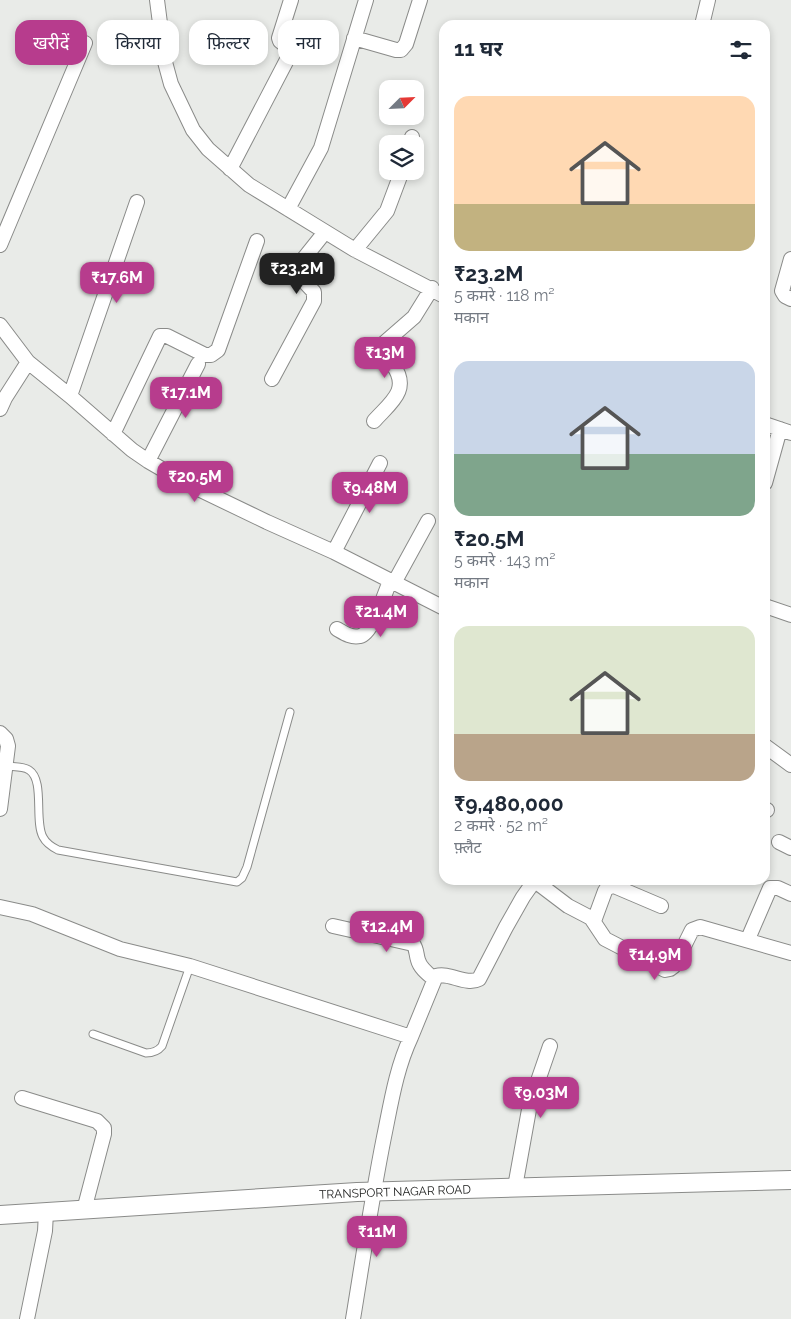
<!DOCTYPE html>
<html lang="hi">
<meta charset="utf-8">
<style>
body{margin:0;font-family:Raleway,"Noto Sans Devanagari",sans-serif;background:#f6f6f7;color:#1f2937;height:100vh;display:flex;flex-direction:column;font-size:19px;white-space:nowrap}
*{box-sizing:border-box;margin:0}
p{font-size:16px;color:#747a83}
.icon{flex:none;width:28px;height:28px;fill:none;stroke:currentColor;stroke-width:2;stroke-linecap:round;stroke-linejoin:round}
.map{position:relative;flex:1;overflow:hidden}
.drawer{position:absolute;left:439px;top:20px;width:331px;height:865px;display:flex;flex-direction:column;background:#fff;border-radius:15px;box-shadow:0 2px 8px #0003}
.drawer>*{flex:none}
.hud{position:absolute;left:15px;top:20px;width:349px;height:45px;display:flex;gap:10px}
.needle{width:32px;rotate:66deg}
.fabs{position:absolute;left:379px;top:80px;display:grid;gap:10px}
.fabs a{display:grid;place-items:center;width:45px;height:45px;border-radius:10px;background:#fff;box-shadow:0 2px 8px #0003;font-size:25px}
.price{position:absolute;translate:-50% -42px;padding:0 11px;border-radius:10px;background:#b73c8d;color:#fff;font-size:16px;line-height:32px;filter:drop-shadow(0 1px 2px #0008)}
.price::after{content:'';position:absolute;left:50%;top:30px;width:15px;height:11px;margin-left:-8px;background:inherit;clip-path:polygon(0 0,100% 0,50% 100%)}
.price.selected{background:#222;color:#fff}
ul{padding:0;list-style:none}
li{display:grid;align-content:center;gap:10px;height:265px;padding:0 15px}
li span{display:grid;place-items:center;height:155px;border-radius:15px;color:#555}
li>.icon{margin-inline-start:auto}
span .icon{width:90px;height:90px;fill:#fffc;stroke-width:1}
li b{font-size:21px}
h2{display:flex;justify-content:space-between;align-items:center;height:60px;padding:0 15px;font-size:21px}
.chip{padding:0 18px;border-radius:15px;background:#fff;box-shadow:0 2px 8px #0003;font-size:18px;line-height:45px}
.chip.selected{background:#b73c8d;color:#fff}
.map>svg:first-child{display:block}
</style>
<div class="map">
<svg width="791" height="1319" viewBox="0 0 791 1319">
<rect width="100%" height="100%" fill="#e9ebe8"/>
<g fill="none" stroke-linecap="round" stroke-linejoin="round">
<g stroke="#8a8b89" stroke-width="9">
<path id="service" d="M6,766C13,767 23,766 29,770C45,780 34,821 43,837C46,843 52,847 58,850L237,882L242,878L247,867L290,712
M93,1034L146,1053C152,1053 158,1051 162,1046L190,966"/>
</g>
<g stroke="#8a8b89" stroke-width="16">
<path id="minor" d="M157,0L165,62L171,84L193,130L208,149L249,185L355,250L444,296
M702,25L708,0
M354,38L396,50H401L406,44L420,0
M410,144L412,137
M230,169L290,54V49L280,41L279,38L291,0
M288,209L321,148L366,0
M0,245L85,43
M355,250L387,211L402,171
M791,259L782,291L785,296L791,299
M0,325L28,362L70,396L132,450L148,461L186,483L267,522L334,552L444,608
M272,379L314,301V292L297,274V267L325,232
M70,396L137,202
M0,409L5,398L28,362
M374,421C390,403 411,390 393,365C388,358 383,354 383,344L414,317L432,288
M765,424L791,433
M113,434L160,336H167L205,355H211L218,350L257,241
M148,461L198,364
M765,483L780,429
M334,552L380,463
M394,583L428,521
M765,606L791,615
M337,629C344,633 351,638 360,636C372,634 385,593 390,581
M0,733L6,739L8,746L0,809
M765,746L791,765
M765,810H767
M779,842L791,848
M535,881L568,906L591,918L605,939L665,970L670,969L674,966L692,930L700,927L791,953
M0,907L32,914L120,949L190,966L411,1037C396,1069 391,1103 384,1137C372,1197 363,1258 353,1319
M594,921L605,891C607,887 610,887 614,886L661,906
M333,926L413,944C417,949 416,954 418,960C420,968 428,974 434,979
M748,939L770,888H778L791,894
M411,1037L436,976C450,972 466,986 479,979L506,927L523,897L535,880
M22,1098L97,1121L104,1128V1134L84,1210
M515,1187L530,1104L550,1046
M27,1319L45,1231L46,1212"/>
</g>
<g stroke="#8a8b89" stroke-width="20">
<path id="tertiary" d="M0,1215L357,1192L791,1180"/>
</g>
<use href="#service" stroke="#fff" stroke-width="7"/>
<use href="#minor" stroke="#fff" stroke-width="14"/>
<use href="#tertiary" stroke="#fff" stroke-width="18"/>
</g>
<g text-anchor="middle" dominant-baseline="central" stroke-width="4" stroke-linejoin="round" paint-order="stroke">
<g font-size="12" fill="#1b1c1b" stroke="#fff">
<text transform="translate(395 1192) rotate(-2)">TRANSPORT NAGAR ROAD</text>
</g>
</g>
</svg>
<div class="fabs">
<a><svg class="needle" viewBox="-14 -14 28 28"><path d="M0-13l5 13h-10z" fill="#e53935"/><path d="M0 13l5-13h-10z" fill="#747a83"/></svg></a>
<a><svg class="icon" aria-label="layers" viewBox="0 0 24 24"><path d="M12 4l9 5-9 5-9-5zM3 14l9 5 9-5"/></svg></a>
</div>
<b class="price selected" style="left:297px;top:295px">₹23.2M</b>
<b class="price" style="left:117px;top:304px">₹17.6M</b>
<b class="price" style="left:385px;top:379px">₹13M</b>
<b class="price" style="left:186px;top:419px">₹17.1M</b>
<b class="price" style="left:195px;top:503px">₹20.5M</b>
<b class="price" style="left:370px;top:514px">₹9.48M</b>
<b class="price" style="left:381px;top:638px">₹21.4M</b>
<b class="price" style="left:387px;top:953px">₹12.4M</b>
<b class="price" style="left:655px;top:981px">₹14.9M</b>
<b class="price" style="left:541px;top:1119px">₹9.03M</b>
<b class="price" style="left:377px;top:1258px">₹11M</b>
<div class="hud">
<a class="chip selected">खरीदें</a>
<a class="chip">किराया</a>
<a class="chip">फ़िल्टर</a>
<a class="chip">नया</a>
</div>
<section class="drawer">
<h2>11 घर<svg class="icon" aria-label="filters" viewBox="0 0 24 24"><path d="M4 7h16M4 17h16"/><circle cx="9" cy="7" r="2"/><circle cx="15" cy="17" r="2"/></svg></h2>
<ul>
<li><span style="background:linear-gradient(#ffd9b3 70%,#c2b280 0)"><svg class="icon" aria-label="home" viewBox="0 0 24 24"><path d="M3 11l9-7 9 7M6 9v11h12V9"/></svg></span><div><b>₹23.2M</b><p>5 कमरे · 118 m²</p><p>मकान</p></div></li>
<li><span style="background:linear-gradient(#c9d6e8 60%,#7fa58c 0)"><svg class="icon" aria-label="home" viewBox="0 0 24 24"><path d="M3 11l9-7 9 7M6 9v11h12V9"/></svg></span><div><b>₹20.5M</b><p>5 कमरे · 143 m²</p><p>मकान</p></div></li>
<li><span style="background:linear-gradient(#dfe7d0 70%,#b9a48a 0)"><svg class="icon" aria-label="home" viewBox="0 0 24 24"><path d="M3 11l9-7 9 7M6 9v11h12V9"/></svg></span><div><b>₹9,480,000</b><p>2 कमरे · 52 m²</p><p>फ़्लैट</p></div></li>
</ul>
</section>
</div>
